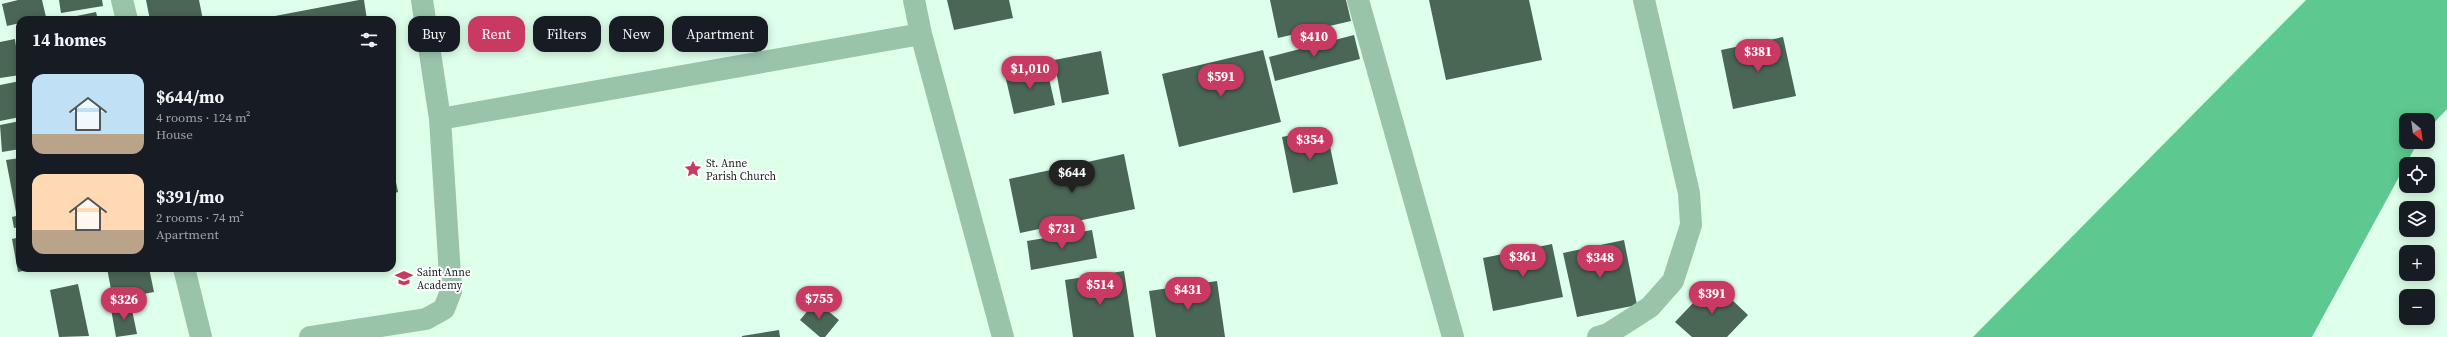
<!DOCTYPE html>
<meta charset="utf-8">
<style>
body{margin:0;font-family:"Source Serif 4",serif;background:#242831;color:#f1f3f6;height:100vh;display:flex;flex-direction:column;font-size:15px;white-space:nowrap}
*{box-sizing:border-box;margin:0}
p{font-size:13px;color:#9ea1a6}
.icon{flex:none;width:22px;height:22px;fill:none;stroke:currentColor;stroke-width:2;stroke-linecap:round;stroke-linejoin:round}
.map{position:relative;flex:1;overflow:hidden}
.drawer{position:absolute;left:16px;top:16px;width:380px;height:256px;display:flex;flex-direction:column;background:#171b24;border-radius:12px;box-shadow:0 2px 10px #0003}
.drawer>*{flex:none}
.top-card{position:absolute;left:408px;top:16px;width:380px;height:36px;display:flex;gap:8px}
.needle{width:26px;rotate:151deg}
.tools{position:absolute;left:2399px;top:113px;display:grid;gap:8px}
.tools a{display:grid;place-items:center;width:36px;height:36px;border-radius:8px;background:#171b24;box-shadow:0 2px 10px #0003;font-size:20px}
.price{position:absolute;translate:-50% -34px;padding:0 9px;border-radius:14px;background:#c83a62;color:#fff;font-size:13px;line-height:26px;filter:drop-shadow(0 1px 2px #0008)}
.price::after{content:'';position:absolute;left:50%;top:24px;width:12px;height:9px;margin-left:-6px;background:inherit;clip-path:polygon(0 0,100% 0,50% 100%)}
.price.on{background:#222;color:#fff}
ul{padding:0;list-style:none}
li{display:flex;align-items:center;gap:12px;height:100px;padding:0 16px}
li span{display:grid;place-items:center;flex:none;width:112px;height:80px;border-radius:12px;color:#555}
li>.icon{margin-inline-start:auto}
span .icon{width:48px;height:48px;fill:#fffc;stroke-width:1}
li b{font-size:17px}
h2{display:flex;justify-content:space-between;align-items:center;height:48px;padding:0 16px;font-size:17px}
.chip{padding:0 14px;border-radius:12px;background:#171b24;box-shadow:0 2px 10px #0003;font-size:14px;line-height:36px}
.chip.on{background:#c83a62;color:#fff}
.map>svg:first-child{display:block}
</style>
<div class="map">
<svg width="2447" height="337" viewBox="0 0 2447 337">
<rect width="100%" height="100%" fill="#deffea"/>
<path fill="#5dc88f" d="M2306,0H2447V109L2428,129V120H2406V142H2418L2312,337H1973Z"/>
<path fill="#4a6655" d="M18,0H42L46,17L20,20V23L7,26L2,4Z
M59,0H102L103,6L61,13Z
M146,0H199L203,20H150Z
M364,0L367,20H254L359,0Z
M947,0H1009L1013,18L954,30Z
M1270,0H1346L1351,21L1278,38Z
M1429,0H1529L1542,60L1446,80Z
M96,12L98,20H62V19Z
M1354,35L1360,59L1275,81L1269,57Z
M1783,37L1796,96L1733,109L1721,50Z
M15,39L20,75L0,78V42Z
M1263,50L1281,122L1179,147L1162,74Z
M1101,51L1109,94L1062,103L1054,60Z
M1046,65L1055,105L1014,114L1005,75Z
M20,81V117L0,121V85Z
M20,121V149L2,152L0,125Z
M1326,128L1338,184L1293,193L1282,137Z
M1124,154L1135,209L1020,233L1009,179Z
M20,158V211L16,212L6,160Z
M392,163L398,192L392,194Z
M20,215V227L14,228L12,217Z
M1092,230L1097,258L1031,270L1027,241Z
M20,237V268L33,269L18,272L12,239Z
M1624,240L1637,305L1577,317L1563,253Z
M1552,244L1563,297L1493,311L1483,258Z
M107,268H149L154,292L113,300Z
M1124,271L1134,337H1073L1065,280Z
M1217,281L1225,337H1156L1149,291Z
M1713,282L1748,315L1727,337H1692L1675,322Z
M78,284L89,336L59,337L50,290Z
M816,301L839,320L825,337H820L800,320Z
M131,305L137,334L116,337L111,309Z
M779,330L780,337H742V336Z"/>
<g fill="none" stroke-linecap="round" stroke-linejoin="round">
<path stroke="#99c4aa" stroke-width="22" d="M122,0L127,20
M914,0L921,34L1003,337
M1358,0L1453,337
M440,119L921,34
M184,268L201,337
M310,337L426,319L444,309L451,291L440,119L422,0
M1598,337L1608,334L1650,307L1673,281L1691,225L1689,193L1644,0"/>
</g>
<defs>
<g id="sight-bare" transform="scale(1.38)"><path d="M0-6L1.8-2.2L6-1.7L2.9 1.2L3.7 5.4L0 3.3L-3.7 5.4L-2.9 1.2L-6-1.7L-1.8-2.2Z" fill="#c83a62" stroke="#fff" stroke-width="2.5" paint-order="stroke"/></g>
<g id="school-bare" transform="scale(1.38)"><path d="M0-5L7-2L0 1L-7-2ZM-4 1L0 2.5L4 1V4Q0 6-4 4Z" fill="#c83a62" stroke="#fff" stroke-width="2.5" paint-order="stroke"/></g>
</defs>
<g fill-rule="evenodd">
<use href="#sight-bare" x="693" y="169"/>
<use href="#school-bare" x="404" y="278"/>
</g>
<g text-anchor="middle" dominant-baseline="central" stroke-width="4" stroke-linejoin="round" paint-order="stroke">
<g font-size="11" fill="#142019" stroke="#fff" text-anchor="start">
<text x="706" y="163">St. Anne<tspan x="706" dy="13">Parish Church</tspan></text>
<text x="417" y="272">Saint Anne<tspan x="417" dy="13">Academy</tspan></text>
</g>
</g>
</svg>
<div class="tools">
<a><svg class="needle" viewBox="-14 -14 28 28"><path d="M0-13l5 13h-10z" fill="#e53935"/><path d="M0 13l5-13h-10z" fill="#9ea1a6"/></svg></a>
<a><svg class="icon" aria-label="locate" viewBox="0 0 24 24"><circle cx="12" cy="12" r="6"/><path d="M12 2v4M12 18v4M2 12h4M18 12h4"/></svg></a>
<a><svg class="icon" aria-label="layers" viewBox="0 0 24 24"><path d="M12 4l9 5-9 5-9-5zM3 14l9 5 9-5"/></svg></a>
<a>+</a>
<a>−</a>
</div>
<b class="price" style="left:1314px;top:58px">$410</b>
<b class="price" style="left:1758px;top:73px">$381</b>
<b class="price" style="left:1030px;top:90px">$1,010</b>
<b class="price" style="left:1221px;top:98px">$591</b>
<b class="price" style="left:1310px;top:161px">$354</b>
<b class="price on" style="left:1072px;top:194px">$644</b>
<b class="price" style="left:1062px;top:250px">$731</b>
<b class="price" style="left:1523px;top:278px">$361</b>
<b class="price" style="left:1600px;top:279px">$348</b>
<b class="price" style="left:1100px;top:306px">$514</b>
<b class="price" style="left:1188px;top:311px">$431</b>
<b class="price" style="left:1712px;top:315px">$391</b>
<b class="price" style="left:819px;top:320px">$755</b>
<b class="price" style="left:124px;top:321px">$326</b>
<div class="top-card">
<a class="chip">Buy</a>
<a class="chip on">Rent</a>
<a class="chip">Filters</a>
<a class="chip">New</a>
<a class="chip">Apartment</a>
</div>
<section class="drawer">
<h2>14 homes<svg class="icon" aria-label="filters" viewBox="0 0 24 24"><path d="M4 7h16M4 17h16"/><circle cx="9" cy="7" r="2"/><circle cx="15" cy="17" r="2"/></svg></h2>
<ul>
<li><span style="background:linear-gradient(#bfe0f5 75%,#b9a48a 0)"><svg class="icon" aria-label="home" viewBox="0 0 24 24"><path d="M3 11l9-7 9 7M6 9v11h12V9"/></svg></span><div><b>$644/mo</b><p>4 rooms · 124 m²</p><p>House</p></div></li>
<li><span style="background:linear-gradient(#ffd9b3 70%,#b9a48a 0)"><svg class="icon" aria-label="home" viewBox="0 0 24 24"><path d="M3 11l9-7 9 7M6 9v11h12V9"/></svg></span><div><b>$391/mo</b><p>2 rooms · 74 m²</p><p>Apartment</p></div></li>
</ul>
</section>
</div>
